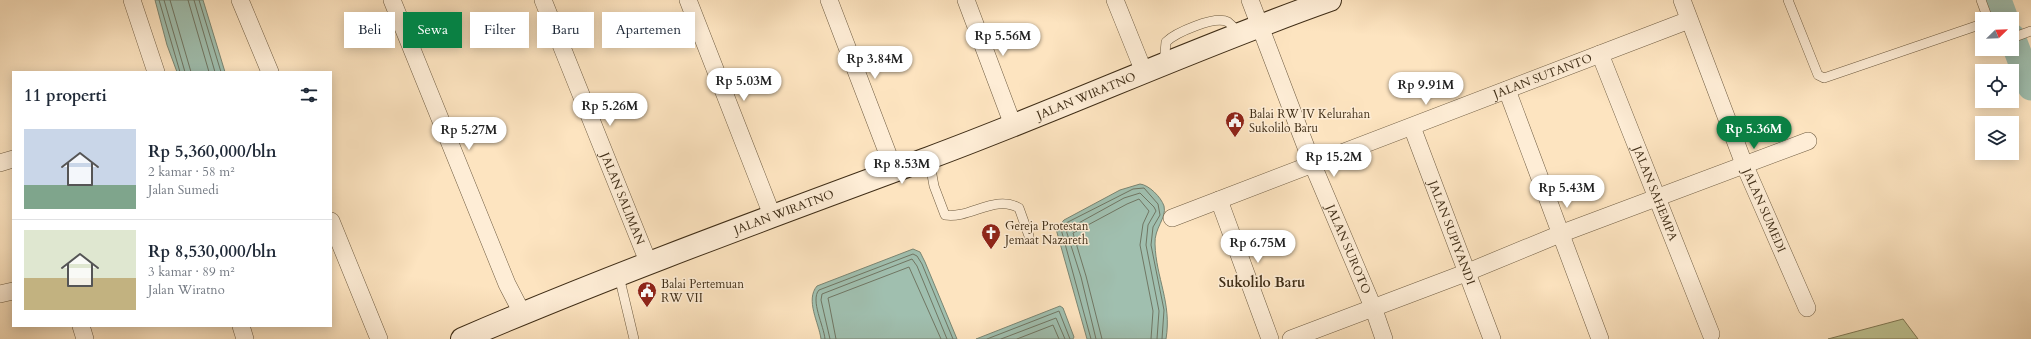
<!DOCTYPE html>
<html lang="id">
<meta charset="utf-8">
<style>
body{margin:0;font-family:Cardo,serif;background:#f2f2f3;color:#1f2937;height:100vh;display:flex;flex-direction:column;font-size:15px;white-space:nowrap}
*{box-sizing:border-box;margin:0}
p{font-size:13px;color:#747a83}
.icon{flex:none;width:22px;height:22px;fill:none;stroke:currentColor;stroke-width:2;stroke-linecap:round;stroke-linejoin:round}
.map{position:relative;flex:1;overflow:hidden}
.panel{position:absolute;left:12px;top:71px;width:320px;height:256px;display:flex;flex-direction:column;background:#fff;border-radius:0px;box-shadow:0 2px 10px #0003}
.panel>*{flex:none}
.banner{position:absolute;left:344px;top:12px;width:380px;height:36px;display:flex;gap:8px}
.needle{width:26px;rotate:67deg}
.fabs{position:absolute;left:1975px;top:12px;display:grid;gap:8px}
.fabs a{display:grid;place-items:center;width:44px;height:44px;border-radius:0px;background:#fff;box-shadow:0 2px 10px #0003;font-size:20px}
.price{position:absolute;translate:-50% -34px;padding:0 9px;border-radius:14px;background:#fff;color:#222;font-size:13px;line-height:26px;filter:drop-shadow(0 1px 2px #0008)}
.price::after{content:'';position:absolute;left:50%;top:24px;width:12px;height:9px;margin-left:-6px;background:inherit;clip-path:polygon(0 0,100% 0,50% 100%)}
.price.active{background:#0b8043;color:#fff}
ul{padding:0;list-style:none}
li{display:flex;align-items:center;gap:12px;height:100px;padding:0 12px}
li+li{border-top:1px solid #e0e1e3}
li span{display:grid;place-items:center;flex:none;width:112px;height:80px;border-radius:0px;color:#555}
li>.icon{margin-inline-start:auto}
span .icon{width:48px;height:48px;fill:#fffc;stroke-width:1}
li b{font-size:17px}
h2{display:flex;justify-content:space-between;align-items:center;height:48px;padding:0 12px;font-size:17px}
.chip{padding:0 14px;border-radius:0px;background:#fff;box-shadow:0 2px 10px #0003;font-size:14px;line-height:36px}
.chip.active{background:#0b8043;color:#fff}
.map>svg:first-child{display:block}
</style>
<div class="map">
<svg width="2031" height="339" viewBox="0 0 2031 339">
<rect width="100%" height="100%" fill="#fde4c0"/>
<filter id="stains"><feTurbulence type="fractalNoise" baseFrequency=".005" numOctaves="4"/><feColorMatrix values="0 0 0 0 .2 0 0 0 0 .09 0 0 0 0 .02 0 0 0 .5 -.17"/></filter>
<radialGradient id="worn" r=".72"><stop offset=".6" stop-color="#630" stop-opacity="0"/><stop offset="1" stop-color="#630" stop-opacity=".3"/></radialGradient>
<path fill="#bfc493" stroke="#807955" d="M1903,319L1918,339H1828Z"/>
<path fill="#a0bfaf" stroke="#7a8572" d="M155,0H203L225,72H177L167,45Z
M1140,184C1149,185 1161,197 1164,206C1167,218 1154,228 1155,244C1156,278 1172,303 1166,339H1087L1056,229L1064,220L1120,190Z
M913,249L920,252L925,262L957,339H821C819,323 805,300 817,286Z
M1060,306L1063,308L1074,337L1073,339H976Z"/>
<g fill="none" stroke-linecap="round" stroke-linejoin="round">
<path stroke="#707663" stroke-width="1" d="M159,0L180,72
M164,0L185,72
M170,0L191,72
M188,0L209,72
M194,0L215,72
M199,0L221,72
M825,339C824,326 810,300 819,290L913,254L917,256L922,264L953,339
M830,339L821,300L822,294L912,259L917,266L947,339
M836,339L828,298L909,267L941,339
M987,339L1059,311L1070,339
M1001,339L1056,318L1065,339
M1017,339L1053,325L1059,339
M1091,339L1061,229L1066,223L1133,189L1144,188L1158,204L1160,215L1153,227L1151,245L1164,310L1162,339
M1096,339L1081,277L1066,230L1124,198L1140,193L1154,207L1156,211L1148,225L1146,245L1159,311L1157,339
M1102,339L1086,276L1073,233L1127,204L1139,199L1149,211L1143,224L1140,245L1153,311L1151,339"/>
<path stroke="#a0bfaf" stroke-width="27" d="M1998,0L2005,19
M2012,37L2031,87"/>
<g stroke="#6f5c41" stroke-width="10">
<path id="lane" d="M1788,0L1818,75L1824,78L1982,24
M1981,0L1988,19
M2012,38L2031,31
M1164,64L1166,42C1175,33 1215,15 1228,22C1232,25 1236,30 1239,33
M929,158L934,186L945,215C970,219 995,194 1019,208L1029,236
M619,276L634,339"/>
</g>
<g stroke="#6f5c41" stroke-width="18">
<g id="street">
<path d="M132,0L156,72"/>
<path d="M240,0L270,72"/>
<path d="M392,0L507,284L522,313"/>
<path id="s1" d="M543,0L649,264"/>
<path d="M688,0L772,215"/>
<path d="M829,0L894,170"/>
<path d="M966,0L1013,125"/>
<path d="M1115,0L1144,72"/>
<path id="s2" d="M1250,0L1312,163L1373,307L1384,339"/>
<path id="s3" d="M1682,0L1744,164L1807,308"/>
<path id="s4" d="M1600,54L1711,334"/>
<path d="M1507,90L1600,339"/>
<path id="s5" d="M1412,127L1492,339"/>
<path d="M0,163L13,159"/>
<path d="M1219,200L1270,339"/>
<path id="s6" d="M1172,218L1689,20"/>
<path d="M331,221L379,339"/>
<path d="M0,294L13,291"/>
<path d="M81,326L85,339"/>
<path d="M241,326L245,339"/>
<path d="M1291,339L1468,272L1560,234L1808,141"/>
</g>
</g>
<g stroke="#402e17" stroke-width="24">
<g id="secondary">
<path id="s7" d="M462,339C616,273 773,216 929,158C1064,108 1194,48 1330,0"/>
</g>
</g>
<use href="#lane" stroke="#feedd6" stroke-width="9"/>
<use href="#street" stroke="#feedd6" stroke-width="17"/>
<use href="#secondary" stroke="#feedd6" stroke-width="22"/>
</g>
<defs>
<g id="civic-pin" transform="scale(1)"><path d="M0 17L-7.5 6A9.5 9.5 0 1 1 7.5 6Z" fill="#8f2418" stroke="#feedd6"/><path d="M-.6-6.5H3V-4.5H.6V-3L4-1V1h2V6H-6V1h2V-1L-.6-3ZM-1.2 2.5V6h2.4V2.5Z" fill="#fff"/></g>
<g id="church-pin" transform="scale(1)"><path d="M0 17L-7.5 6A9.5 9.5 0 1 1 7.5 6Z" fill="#8f2418" stroke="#feedd6"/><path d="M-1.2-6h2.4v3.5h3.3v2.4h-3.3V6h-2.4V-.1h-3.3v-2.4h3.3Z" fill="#fff"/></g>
</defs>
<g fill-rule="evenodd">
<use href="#civic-pin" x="1235" y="121"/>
<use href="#church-pin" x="991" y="233"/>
<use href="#civic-pin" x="647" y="291"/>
</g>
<g text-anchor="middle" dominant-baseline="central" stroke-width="3" stroke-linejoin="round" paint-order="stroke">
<g font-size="12" fill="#402e17" stroke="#feedd6">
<text stroke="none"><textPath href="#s6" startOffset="397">JALAN SUTANTO</textPath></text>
<text stroke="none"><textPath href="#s7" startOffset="670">JALAN WIRATNO</textPath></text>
<text stroke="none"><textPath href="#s4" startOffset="150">JALAN SAHEMPA</textPath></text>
<text stroke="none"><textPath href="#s1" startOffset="214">JALAN SALIMAN</textPath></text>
<text stroke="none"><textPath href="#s3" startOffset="226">JALAN SUMEDI</textPath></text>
<text stroke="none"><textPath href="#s7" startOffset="346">JALAN WIRATNO</textPath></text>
<text stroke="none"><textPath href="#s5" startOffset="113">JALAN SUPIYANDI</textPath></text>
<text stroke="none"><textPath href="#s2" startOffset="268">JALAN SUROTO</textPath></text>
</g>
<g font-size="12" fill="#402e17" stroke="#feedd6" text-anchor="start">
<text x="1249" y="114">Balai RW IV Kelurahan<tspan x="1249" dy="14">Sukolilo Baru</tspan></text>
<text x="1005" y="226">Gereja Protestan<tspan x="1005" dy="14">Jemaat Nazareth</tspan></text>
<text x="661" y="284">Balai Pertemuan<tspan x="661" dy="14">RW VII</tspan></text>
</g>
<g font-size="14" font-weight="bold" fill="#402e17" stroke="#feedd6">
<text x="1262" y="282">Sukolilo Baru</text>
</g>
</g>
<rect width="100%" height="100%" filter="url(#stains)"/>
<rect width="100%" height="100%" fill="url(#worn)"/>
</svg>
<div class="fabs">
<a><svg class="needle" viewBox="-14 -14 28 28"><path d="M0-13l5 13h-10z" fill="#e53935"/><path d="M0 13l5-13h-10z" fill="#747a83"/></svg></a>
<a><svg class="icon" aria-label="locate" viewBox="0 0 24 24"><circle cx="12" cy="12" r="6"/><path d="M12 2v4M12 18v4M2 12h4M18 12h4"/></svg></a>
<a><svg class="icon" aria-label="layers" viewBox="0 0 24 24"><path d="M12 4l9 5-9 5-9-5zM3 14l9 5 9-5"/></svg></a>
</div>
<b class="price" style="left:1003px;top:57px">Rp 5.56M</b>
<b class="price" style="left:875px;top:80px">Rp 3.84M</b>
<b class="price" style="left:744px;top:102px">Rp 5.03M</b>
<b class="price" style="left:1426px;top:106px">Rp 9.91M</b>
<b class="price" style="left:610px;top:127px">Rp 5.26M</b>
<b class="price active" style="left:1754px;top:150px">Rp 5.36M</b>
<b class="price" style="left:469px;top:151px">Rp 5.27M</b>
<b class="price" style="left:1334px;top:178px">Rp 15.2M</b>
<b class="price" style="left:902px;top:185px">Rp 8.53M</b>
<b class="price" style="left:1567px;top:209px">Rp 5.43M</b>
<b class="price" style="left:1258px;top:264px">Rp 6.75M</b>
<div class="banner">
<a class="chip">Beli</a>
<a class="chip active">Sewa</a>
<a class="chip">Filter</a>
<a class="chip">Baru</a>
<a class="chip">Apartemen</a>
</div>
<section class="panel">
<h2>11 properti<svg class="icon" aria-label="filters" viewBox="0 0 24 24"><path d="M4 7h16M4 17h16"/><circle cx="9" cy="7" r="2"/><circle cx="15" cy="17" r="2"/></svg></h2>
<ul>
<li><span style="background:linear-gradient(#c9d6e8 70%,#7fa58c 0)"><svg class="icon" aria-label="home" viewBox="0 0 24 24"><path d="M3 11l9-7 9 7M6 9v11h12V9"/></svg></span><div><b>Rp 5,360,000/bln</b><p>2 kamar · 58 m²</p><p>Jalan Sumedi</p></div></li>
<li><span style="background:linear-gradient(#dfe7d0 60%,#c2b280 0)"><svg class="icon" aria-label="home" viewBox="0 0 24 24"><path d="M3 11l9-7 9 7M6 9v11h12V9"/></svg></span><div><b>Rp 8,530,000/bln</b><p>3 kamar · 89 m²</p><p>Jalan Wiratno</p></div></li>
</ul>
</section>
</div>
